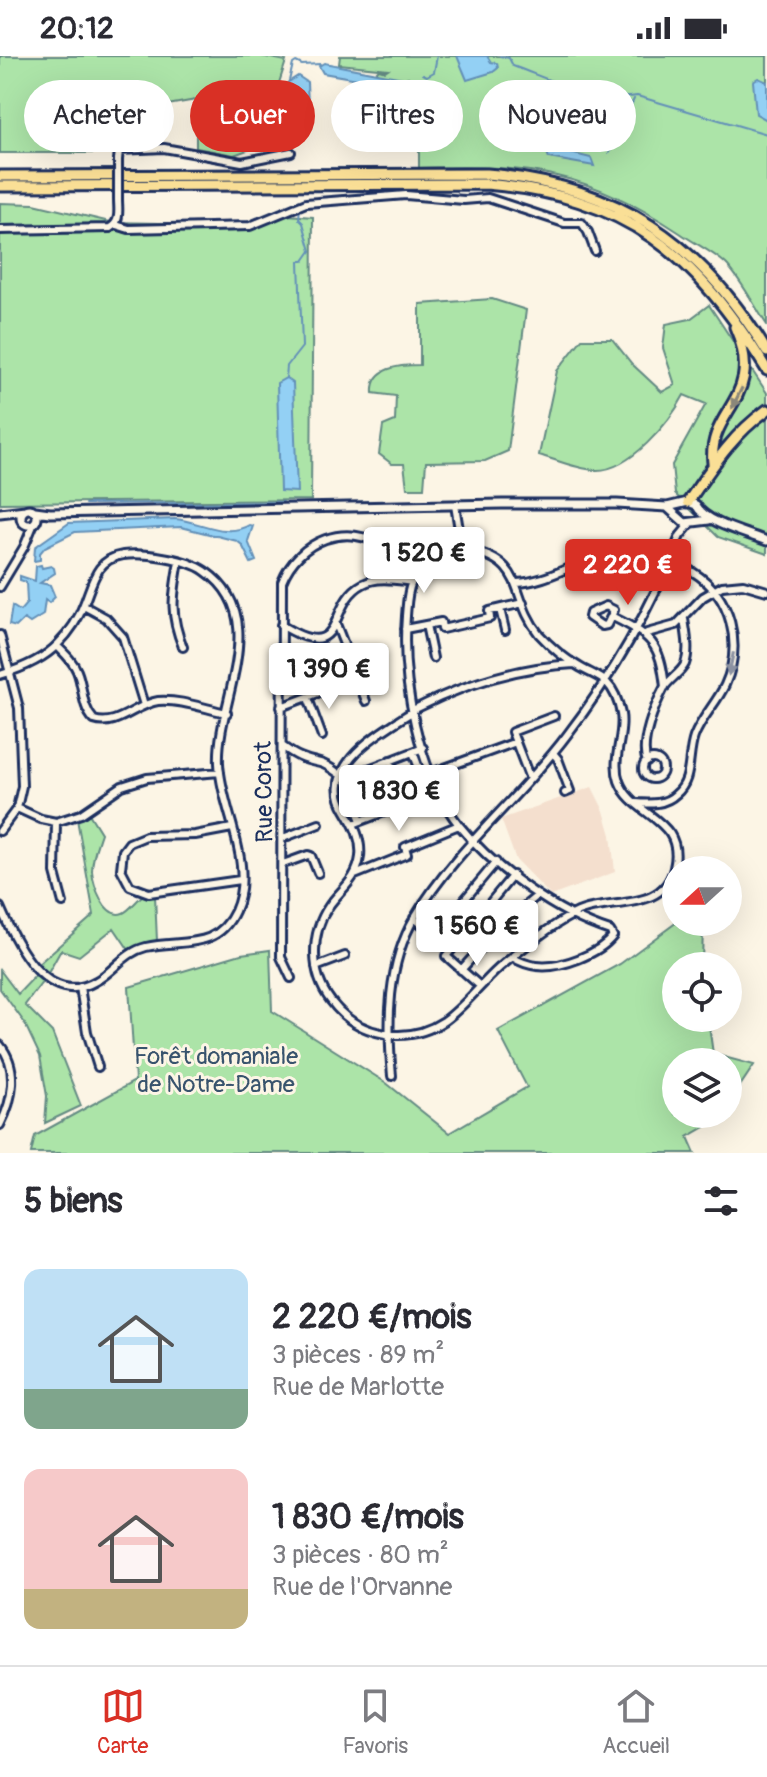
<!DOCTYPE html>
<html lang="fr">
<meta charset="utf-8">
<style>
body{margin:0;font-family:Pangolin,sans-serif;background:#f7f7f7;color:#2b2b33;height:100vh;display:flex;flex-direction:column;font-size:30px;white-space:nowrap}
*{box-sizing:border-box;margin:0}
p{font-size:26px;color:#7c7c81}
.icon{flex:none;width:44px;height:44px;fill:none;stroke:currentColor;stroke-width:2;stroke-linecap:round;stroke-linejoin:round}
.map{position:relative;height:1097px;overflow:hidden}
.sheet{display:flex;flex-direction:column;background:#fff;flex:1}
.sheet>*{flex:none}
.guide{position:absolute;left:24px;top:24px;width:720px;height:72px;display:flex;gap:16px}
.needle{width:52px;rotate:249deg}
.buttons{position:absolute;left:662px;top:800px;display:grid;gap:16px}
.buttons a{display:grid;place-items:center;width:80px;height:80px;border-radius:50%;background:#fff;box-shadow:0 8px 32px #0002;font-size:40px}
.price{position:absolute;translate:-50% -68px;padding:0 18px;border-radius:8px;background:#fff;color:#222;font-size:26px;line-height:52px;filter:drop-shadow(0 2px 4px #0008)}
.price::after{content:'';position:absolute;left:50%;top:48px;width:24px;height:18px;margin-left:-12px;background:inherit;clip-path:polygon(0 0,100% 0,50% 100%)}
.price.current{background:#d93025;color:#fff}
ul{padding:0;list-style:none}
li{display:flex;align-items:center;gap:24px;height:200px;padding:0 24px}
li span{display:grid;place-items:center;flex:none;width:224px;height:160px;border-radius:16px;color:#555}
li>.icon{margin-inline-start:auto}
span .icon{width:96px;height:96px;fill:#fffc;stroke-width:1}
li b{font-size:34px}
h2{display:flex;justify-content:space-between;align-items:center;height:96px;padding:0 24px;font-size:34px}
.tag{padding:0 28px;border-radius:36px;background:#fff;box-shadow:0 8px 32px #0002;font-size:28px;line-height:72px}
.tag.current{background:#d93025;color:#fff}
.status{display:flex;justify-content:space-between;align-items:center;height:56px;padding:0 40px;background:#fff;direction:ltr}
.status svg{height:22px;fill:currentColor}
.dock{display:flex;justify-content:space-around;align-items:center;height:112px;border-top:2px solid #e1e1e2;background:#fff;font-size:22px;color:#7c7c81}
.dock a{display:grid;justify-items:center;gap:4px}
.dock .current{color:#d93025}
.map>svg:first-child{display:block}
</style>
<div class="status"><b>20:12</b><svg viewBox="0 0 49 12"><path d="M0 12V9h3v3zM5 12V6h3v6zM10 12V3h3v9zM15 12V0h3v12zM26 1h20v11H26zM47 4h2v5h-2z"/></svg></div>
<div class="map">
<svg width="767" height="1097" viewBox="0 0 767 1097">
<rect width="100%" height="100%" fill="#fcf5e5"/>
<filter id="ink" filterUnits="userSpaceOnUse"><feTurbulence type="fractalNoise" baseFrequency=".0125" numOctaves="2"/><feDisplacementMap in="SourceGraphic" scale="16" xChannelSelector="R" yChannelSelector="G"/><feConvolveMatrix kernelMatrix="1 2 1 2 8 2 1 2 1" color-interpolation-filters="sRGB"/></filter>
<g filter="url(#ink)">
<path fill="#f4dfce" d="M592,731L604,755L611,779L615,816L551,840L516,804L501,763Z"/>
<path fill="#ace4a8" stroke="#648a83" stroke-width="2" d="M0,0H261L286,5L272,49V85L234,99L196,92V44L122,57L120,84L111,85L107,97H0Z
M340,0H767V269C755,251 741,223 726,208C713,196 694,187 680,177C586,115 529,108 419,112V27L413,42L408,41L406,36L413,32L414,27L408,21L399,25L375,17L379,13L385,15L388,13L339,8Z
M0,147L34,148L110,166L258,169L287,159L313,161L311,444L0,447Z
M492,243L526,254L508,395L485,405L426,406L424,432H407L404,408H392L379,398L383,370L395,365L396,340L373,337C371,311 400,309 420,309V248Z
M709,249L767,337V498L718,481L675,438L672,409L706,348L684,339C670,366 629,416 595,414C577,413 556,404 539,399L557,315L582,283H612L632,308L662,336L675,329L663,292L666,268L690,263Z
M88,756L101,777C97,789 92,801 92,815C93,827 104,864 123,857C129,855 136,845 142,840L155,839L157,885L129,894L114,872L79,900L61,894L47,919L37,909L94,859L77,763Z
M677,866H703L702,910H676V962H708L713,998L754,1009L728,1048V1006H676V1058H721L717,1064L688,1081L695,1097H31L35,1080L135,1025L129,931L241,898L270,894L272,955L385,1026L449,1077L527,1031L498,975L620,908Z
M0,914L18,938L35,920L43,925L25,949L52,976L81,1050L45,1067L47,1040L40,1000L24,966L0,933Z"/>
<path fill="#93d0f4" stroke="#6390b8" stroke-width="2" d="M457,0H487L491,6L497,7L498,12L493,16L467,24Z
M324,7L408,23L416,27L415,33L323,17L319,10Z
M298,20L307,26L308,49L301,82L289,86L287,27Z
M758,22L767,26V64L756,58L753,25Z
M550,92L591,102L594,110L549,102L546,94Z
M286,322L293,327L297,436L280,435L277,327Z
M175,463C200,465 226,483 249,469L253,470L248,485L256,505L251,507L242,489L237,485L181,471L75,476L45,491L40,497V504L34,505L35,491L69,467Z
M41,509L42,512L51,510L54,512L55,517L40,527L50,529L55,541L49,547L45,544L43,559L30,567L24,563L16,571L9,569L12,550L20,555L27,547L26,526L20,524V520L35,525L36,510Z"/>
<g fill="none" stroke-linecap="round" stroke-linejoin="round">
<path stroke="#6390b8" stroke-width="2" d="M500,0L509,2L513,10C551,24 596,47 637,40L767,78
M423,18L427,20L434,16L437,0
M289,25L293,8L296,6L302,9L320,8
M626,60L634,43
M609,97L625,63
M286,322L287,310L302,291L299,205H304L311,195L303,167L299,163L300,151
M85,448L283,446"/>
<g stroke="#1b2f5e" stroke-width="12">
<path id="minor" d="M118,104L119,94L164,92L242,106L291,96
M116,169L129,173L250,170L306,147L406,139L464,144L488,142L564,167H582L588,176L595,195
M0,174L110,172C121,166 118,154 118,143
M455,449L462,492
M179,505C173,540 169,557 183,591
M517,527C540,526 560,515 581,507C616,496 661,496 693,516C732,540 743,589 725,629C716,648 701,662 694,681C687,701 693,724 676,738C665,749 650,748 636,747
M0,531L24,491L34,467
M84,550L106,562L123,581L144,649
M606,550L614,554L607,569L602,570L589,561L590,557Z
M500,553L505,574
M613,561C651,580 660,586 665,631
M336,568L366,645
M281,569C348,610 325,548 363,528C378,520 396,524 412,526
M426,569L433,602
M405,573L441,566L442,573L490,562L489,555L523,547
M647,577L676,569L703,541L722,530L743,528L767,535
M0,579L19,652L22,730L17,752L0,775
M57,590C65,598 73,605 77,615C84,632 81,650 94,664C117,672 136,648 158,645C180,643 206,653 227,657
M0,619C20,613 43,604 58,588C69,577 79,562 84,548C93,526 96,503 123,499C144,496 188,503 205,515C273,562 216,645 219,707C221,754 256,808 235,855C217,895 181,883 146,891C125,896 114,915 96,925C47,954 15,886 0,851
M308,642L322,680
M281,651L358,622
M282,690C297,701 303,703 320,707C329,709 337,717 345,722L423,692
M413,696L429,739
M553,697L558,703L570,735L565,737
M643 713a10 10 0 1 1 20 0a10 10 0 1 1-20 0Z
M390,704L406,748
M647,706C639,688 655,649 664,632C669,623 680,618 685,608C690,594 686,577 684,563
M367,713L384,756
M431,717L516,686
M345,722L361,765
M530,723L512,676L554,660
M17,752L41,763L56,766L81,758L122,730L147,722L220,716
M56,766L55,817L63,847
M353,768L440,735
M232,772L195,779L146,780L129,787L123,795L121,813L130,830L149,837L240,824
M283,782L319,768
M283,808L308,799L311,800L318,817
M355,819L407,798L405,791L459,769
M414,862L452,893L446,900L480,930
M435,879L496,806
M452,893L513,819
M512,901C520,906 528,909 537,910C560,913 599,898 613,880L610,875C557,858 494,813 459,769C418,717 401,624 406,560C407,549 407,536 412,526C415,520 423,512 429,507C439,498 454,491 467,494C528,505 509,541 539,578C550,590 564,602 578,610C587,616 600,620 607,627C615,635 619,648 621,658C625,680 611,702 619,725C632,761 686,762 674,812C663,858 607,841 574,858C547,872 522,893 499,912C480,929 464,951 444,965C406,990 357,980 331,945C310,918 310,878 329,850C341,833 357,824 360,801C362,783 354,769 345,754C318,709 382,676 413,655L415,653C466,627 517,611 574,608
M316,911L345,900
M461,914L501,870L538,839
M291,922L281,901L282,526C298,485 347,464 385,492C397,501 404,514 412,526
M80,931L87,976L98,1011
M0,989C19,1012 13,1044 0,1069
M392,1020C387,967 387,908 415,861C455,793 520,742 567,679C614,618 651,552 680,480L690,468"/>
</g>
<g stroke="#1b2f5e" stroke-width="13">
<path id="tertiary" d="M667,451L685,467L709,464
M21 461a8 8 0 1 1 16 0a8 8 0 1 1-16 0Z
M35,455L50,457L502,448H617L667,451L688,446L696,449C705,467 747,477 767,485
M0,457L25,454"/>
</g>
<g stroke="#1b2f5e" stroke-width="15">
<path id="trunk" d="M0,120L487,118C617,129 700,185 767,296
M0,130L486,128C627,140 695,197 767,314
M713,407C707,353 767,343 735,271
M688,446C712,411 732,379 767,354"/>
</g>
<use href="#minor" stroke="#fcf5e5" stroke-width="6"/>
<use href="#tertiary" stroke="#fcf5e5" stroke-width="7"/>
<use href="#trunk" stroke="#fadf96" stroke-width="9"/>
<g stroke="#1b2f5e" stroke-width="12" stroke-linecap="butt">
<path id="minor-bridge" d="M118,104V143"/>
</g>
<use href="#minor-bridge" stroke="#fcf5e5" stroke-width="6"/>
</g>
<defs><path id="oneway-solid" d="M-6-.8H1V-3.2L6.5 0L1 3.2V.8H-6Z" transform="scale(2)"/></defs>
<use fill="#8a877a" href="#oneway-solid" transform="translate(737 342) rotate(116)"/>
<use fill="#8c92a2" href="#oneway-solid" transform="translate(731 608) rotate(102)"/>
</g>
<g text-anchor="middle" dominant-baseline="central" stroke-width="6" stroke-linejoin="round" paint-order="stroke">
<g font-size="24" fill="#1b2f5e" stroke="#fcf5e5">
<text transform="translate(264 736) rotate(-91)">Rue Corot</text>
</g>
<g font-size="24" fill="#38536d" stroke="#fcf5e5">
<text x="216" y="1000">Forêt domaniale<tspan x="216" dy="28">de Notre-Dame</tspan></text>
</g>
</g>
</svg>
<div class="buttons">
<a><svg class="needle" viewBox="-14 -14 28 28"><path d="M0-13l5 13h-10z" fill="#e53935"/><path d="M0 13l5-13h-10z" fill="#7c7c81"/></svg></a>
<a><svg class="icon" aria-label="locate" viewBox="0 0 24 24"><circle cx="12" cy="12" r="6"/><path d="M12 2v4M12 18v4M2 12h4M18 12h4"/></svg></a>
<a><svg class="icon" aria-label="layers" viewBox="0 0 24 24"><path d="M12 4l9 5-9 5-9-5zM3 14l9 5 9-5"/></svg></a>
</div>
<b class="price" style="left:424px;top:539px">1 520 €</b>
<b class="price current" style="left:628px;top:551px">2 220 €</b>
<b class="price" style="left:329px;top:655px">1 390 €</b>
<b class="price" style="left:399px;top:777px">1 830 €</b>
<b class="price" style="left:477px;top:912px">1 560 €</b>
<div class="guide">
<a class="tag">Acheter</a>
<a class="tag current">Louer</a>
<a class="tag">Filtres</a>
<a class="tag">Nouveau</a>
</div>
</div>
<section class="sheet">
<h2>5 biens<svg class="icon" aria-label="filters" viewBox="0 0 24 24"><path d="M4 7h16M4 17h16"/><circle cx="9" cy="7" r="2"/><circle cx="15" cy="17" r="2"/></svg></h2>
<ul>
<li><span style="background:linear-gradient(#bfe0f5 75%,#7fa58c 0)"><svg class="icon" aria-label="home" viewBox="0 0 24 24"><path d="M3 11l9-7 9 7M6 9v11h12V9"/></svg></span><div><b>2 220 €/mois</b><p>3 pièces · 89 m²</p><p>Rue de Marlotte</p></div></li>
<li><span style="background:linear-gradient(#f6c9c9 75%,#c2b280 0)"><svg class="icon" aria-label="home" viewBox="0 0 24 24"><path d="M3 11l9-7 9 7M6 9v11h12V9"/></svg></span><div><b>1 830 €/mois</b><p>3 pièces · 80 m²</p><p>Rue de l'Orvanne</p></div></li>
</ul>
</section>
<nav class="dock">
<a class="current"><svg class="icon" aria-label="map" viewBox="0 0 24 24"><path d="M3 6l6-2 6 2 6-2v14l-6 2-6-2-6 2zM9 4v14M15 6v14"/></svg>Carte</a>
<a><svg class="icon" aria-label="saved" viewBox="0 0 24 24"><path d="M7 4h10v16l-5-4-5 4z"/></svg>Favoris</a>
<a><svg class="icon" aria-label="home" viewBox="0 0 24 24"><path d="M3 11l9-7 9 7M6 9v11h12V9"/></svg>Accueil</a>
</nav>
